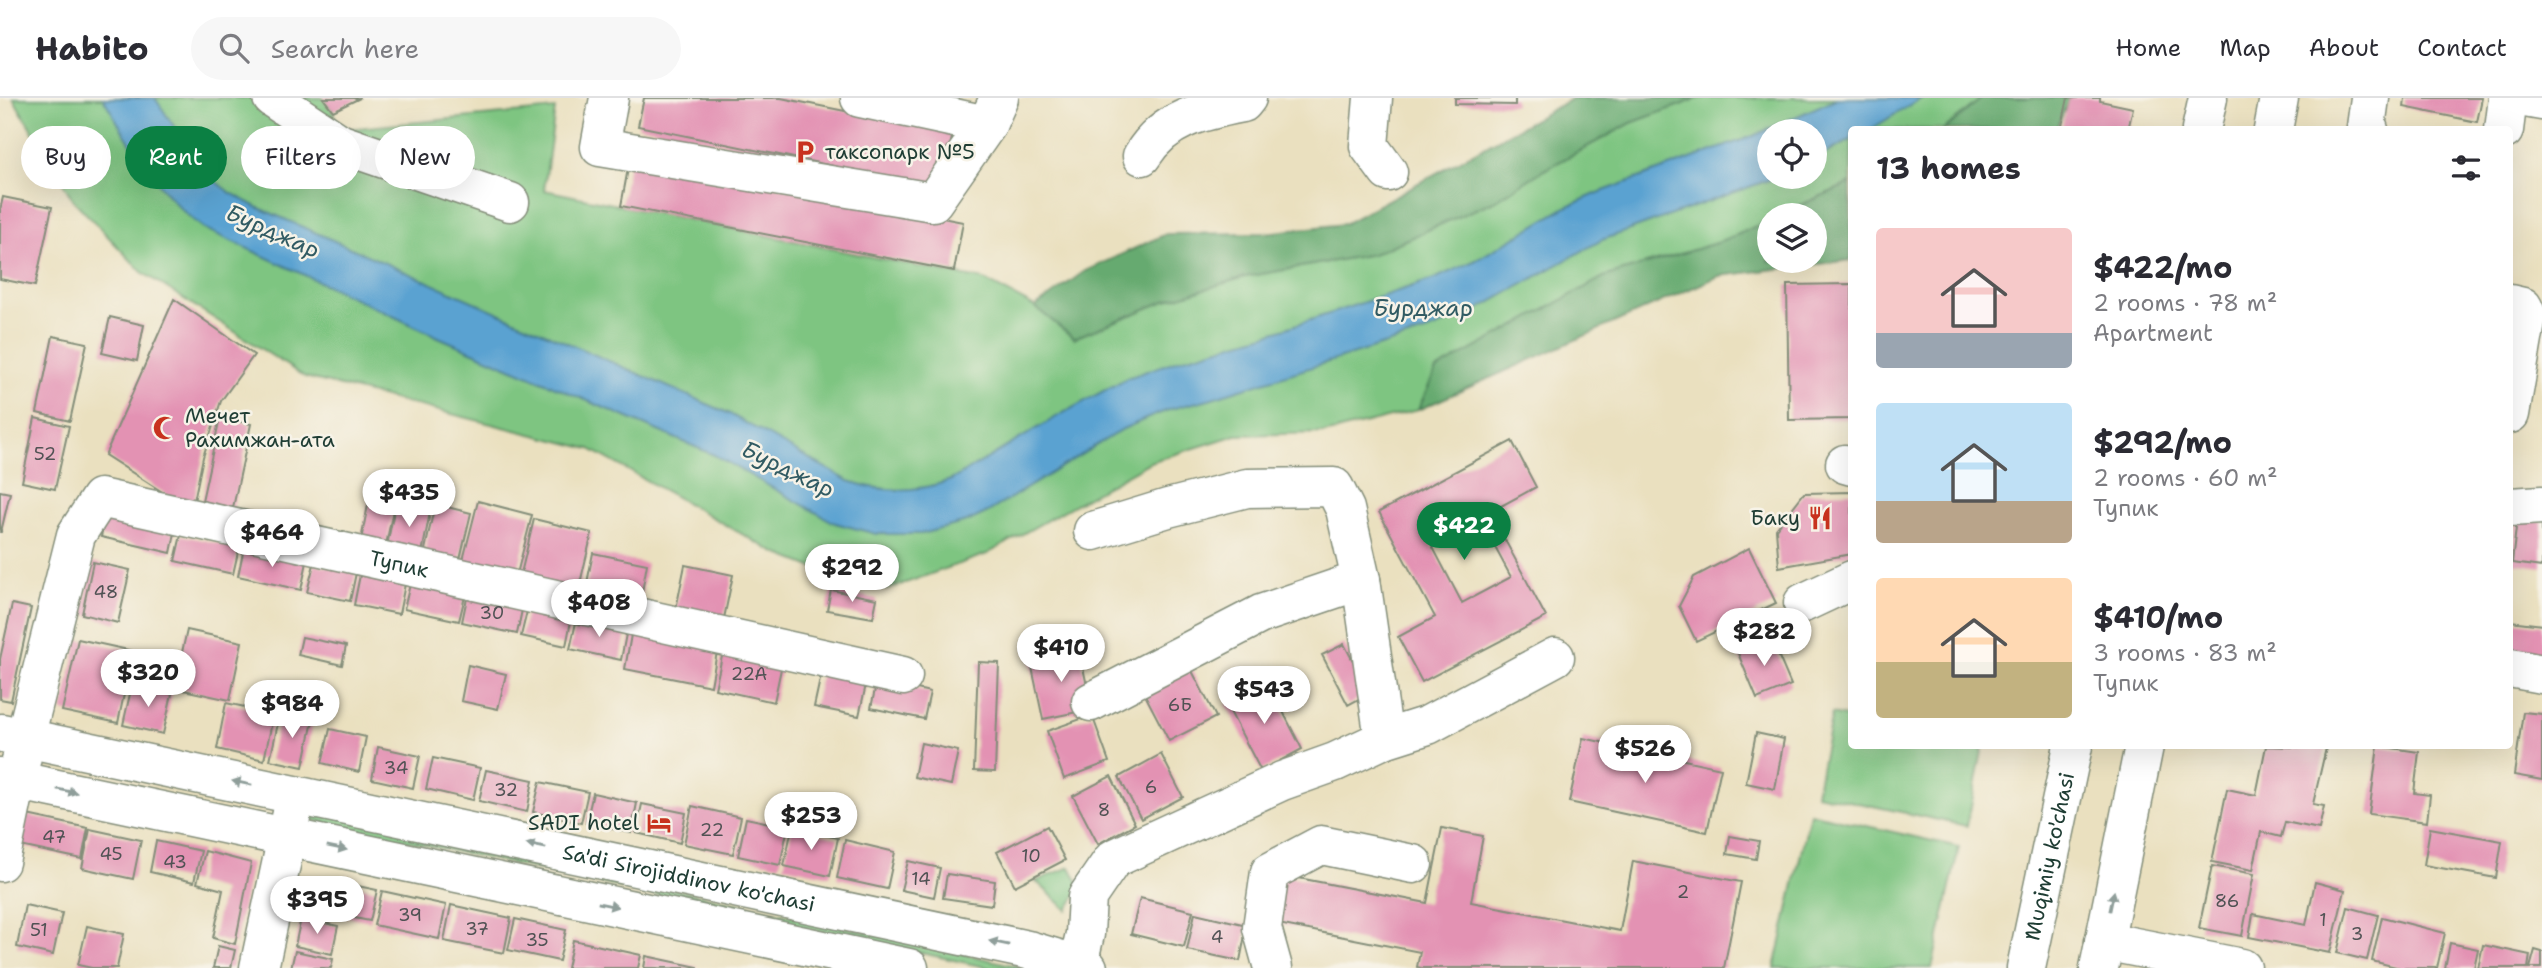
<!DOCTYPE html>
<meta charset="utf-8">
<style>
body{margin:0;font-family:"Shantell Sans",sans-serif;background:#f7f7f7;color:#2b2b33;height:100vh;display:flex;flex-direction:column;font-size:26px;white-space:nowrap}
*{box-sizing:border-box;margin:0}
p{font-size:23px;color:#7c7c81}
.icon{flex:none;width:38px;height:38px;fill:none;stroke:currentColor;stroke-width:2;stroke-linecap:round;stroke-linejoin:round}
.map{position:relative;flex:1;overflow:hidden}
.drawer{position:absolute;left:1848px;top:28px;width:665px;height:623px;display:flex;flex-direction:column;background:#fff;border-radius:7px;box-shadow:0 7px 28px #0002}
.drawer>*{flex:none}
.top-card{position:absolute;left:21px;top:28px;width:665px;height:63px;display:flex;gap:14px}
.controls{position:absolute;left:1757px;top:21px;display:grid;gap:14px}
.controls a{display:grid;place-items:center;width:70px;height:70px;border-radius:50%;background:#fff;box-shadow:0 7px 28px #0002;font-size:35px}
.price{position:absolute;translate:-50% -60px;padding:0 16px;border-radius:24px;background:#fff;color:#222;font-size:23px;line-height:46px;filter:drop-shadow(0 2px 4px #0008)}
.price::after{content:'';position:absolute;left:50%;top:42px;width:21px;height:16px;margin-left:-10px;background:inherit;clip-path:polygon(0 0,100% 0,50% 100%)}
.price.current{background:#0b8043;color:#fff}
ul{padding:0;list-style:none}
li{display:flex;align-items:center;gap:21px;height:175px;padding:0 28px}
li span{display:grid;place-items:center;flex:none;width:196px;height:140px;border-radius:7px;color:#555}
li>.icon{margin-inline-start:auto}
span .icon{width:84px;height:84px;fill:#fffc;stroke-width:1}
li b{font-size:30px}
h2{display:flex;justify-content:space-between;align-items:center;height:84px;padding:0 28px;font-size:30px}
.pill{padding:0 24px;border-radius:32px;background:#fff;box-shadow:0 7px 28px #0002;font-size:24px;line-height:63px}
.pill.current{background:#0b8043;color:#fff}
header{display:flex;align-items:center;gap:42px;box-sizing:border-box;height:98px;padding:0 35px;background:#fff;border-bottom:2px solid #e1e1e2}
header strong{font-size:33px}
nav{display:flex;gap:38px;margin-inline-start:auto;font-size:24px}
.search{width:490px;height:63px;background:#f7f7f7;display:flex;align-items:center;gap:18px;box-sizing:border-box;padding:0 24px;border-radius:38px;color:#7c7c81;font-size:26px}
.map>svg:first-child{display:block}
</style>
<header>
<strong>Habito</strong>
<div class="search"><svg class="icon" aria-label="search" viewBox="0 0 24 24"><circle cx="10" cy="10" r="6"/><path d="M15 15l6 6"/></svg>Search here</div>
<nav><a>Home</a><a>Map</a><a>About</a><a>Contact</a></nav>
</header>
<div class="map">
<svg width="2542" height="870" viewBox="0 0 2542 870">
<rect width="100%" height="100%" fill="#f7f3e8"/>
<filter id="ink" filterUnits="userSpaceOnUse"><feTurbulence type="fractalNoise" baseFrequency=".0143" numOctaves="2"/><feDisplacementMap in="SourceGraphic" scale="14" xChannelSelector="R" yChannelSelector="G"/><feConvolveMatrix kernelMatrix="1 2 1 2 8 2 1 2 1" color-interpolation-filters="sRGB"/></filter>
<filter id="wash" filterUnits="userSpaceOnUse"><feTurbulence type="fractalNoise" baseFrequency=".00686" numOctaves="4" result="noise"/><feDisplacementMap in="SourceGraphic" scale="28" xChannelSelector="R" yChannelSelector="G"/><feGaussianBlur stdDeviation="1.57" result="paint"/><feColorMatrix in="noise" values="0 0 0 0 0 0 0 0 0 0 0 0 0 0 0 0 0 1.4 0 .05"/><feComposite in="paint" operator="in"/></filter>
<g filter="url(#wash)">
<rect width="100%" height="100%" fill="#eae0bf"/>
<path fill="#7ec581" stroke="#4e815a" stroke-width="2" fill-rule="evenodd" d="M13,0H323L333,13L337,32L555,11L544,92L984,182L1035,209L1074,240L1170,201L1245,179L1373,156L1496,102L1542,73L1631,25L1699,0H1982L1944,31L1852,32L1851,85L1778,117H1769V122L1726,142L1604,179L1436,272L1418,312L1328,335L1236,337L1150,364L987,456L886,492L832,477L776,455L590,351L305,279L142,174L73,102ZM1769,33H1815V79H1769Z
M1832,616L1851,620L1852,648H1983L1967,728L1816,696Z
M310,710L1026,870H990L307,721Z
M1810,715L1959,749L1932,870H1775Z
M1070,769L1081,790L1067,812L1036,783Z"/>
<path fill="#66aa6f" stroke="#427452" stroke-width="2" d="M1573,0H1699L1631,25L1542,73L1496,102L1373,156L1245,179L1170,201L1074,240L1035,209L1085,173L1166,136L1265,135L1344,126Z
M1982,0H2070L2056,31L1944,32Z
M1851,85V162L1719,178L1418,312L1436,272L1604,179L1726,142L1769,122V163H1815V117H1778Z"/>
<path fill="#5aa2d1" stroke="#3c7082" stroke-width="2" d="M103,0H155L206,76L229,94L257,109L728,315L849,383C883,395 918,394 951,382L1063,315L1127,280L1181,261L1268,236L1434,181L1476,162L1566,109L1598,95L1753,38L1837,0H1922L1871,31L1852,32L1851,42L1815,61V33H1769V79H1777L1602,142L1475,213L1428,233L1209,301L1171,311L1148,320L1123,331L988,414L967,424L921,436H876L835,425L714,357L436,238L205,131C158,98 132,47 103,0Z"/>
<g id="blocks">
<path fill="#e392b3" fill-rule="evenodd" d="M323,0H360L333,13Z
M644,0H781L953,35L941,90L638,28Z
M1455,0H1515V7L1455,6Z
M2068,0H2100V3L2133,10L2128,32H2061Z
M2405,0H2482L2477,24L2404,9Z
M630,60L963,124L954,173L621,108Z
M3,99L52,109L35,188L0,181V112Z
M1852,186V321L1789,322L1787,187Z
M174,201L254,257L221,303L203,359L192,413L105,357Z
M110,219L144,227L137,263L102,255Z
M53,238L87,245L70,323L37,315Z
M220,319L251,326L231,419L200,412Z
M35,320L69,328L55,391L22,384Z
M1512,343L1536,389L1490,414L1546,519L1422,584L1398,539L1435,519L1379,414ZM1476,414L1511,479L1462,505L1428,440Z
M0,393L10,395L1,434H0Z
M1852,394V456L1779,469L1776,431L1804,395Z
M397,398L432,404L420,465L385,458Z
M369,402L394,407L384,457L359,452Z
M478,403L532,417L515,484L461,470Z
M435,406L471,415L458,470L423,461Z
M105,420L175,435L171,455L101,439Z
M534,421L592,435L577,498L519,484Z
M2517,421L2542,424V469L2512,465Z
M181,437L239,450L233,476L175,463Z
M244,450L307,464L301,492L238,478Z
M1749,450L1776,505L1696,543L1679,508L1694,479Z
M593,455L647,466L639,511L584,500Z
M93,464L130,472L118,525L82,516Z
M314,466L356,475L350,503L307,494Z
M685,467L733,477L722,530L674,521Z
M361,472L406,481L399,516L354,507Z
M411,482L466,494L459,523L404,511Z
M831,492L877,501L873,520L827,512Z
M468,495L523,507L517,536L462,524Z
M12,506L31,510L11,603L0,601V561Z
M528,509L572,518L566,548L521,538Z
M577,520L627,531L621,562L570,551Z
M2510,523L2542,527V559L2510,555Z
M632,531L718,548L711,588L625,571Z
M187,532L242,544L230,602L174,590Z
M1770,538L1791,587L1757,601L1737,553Z
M302,539L346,548L342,567L298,557Z
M78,541L133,553L118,625L62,613Z
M1344,546L1370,595L1348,607L1322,557Z
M724,549L783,561L774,604L715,591Z
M1079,551L1092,611L1043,621L1030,560Z
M978,564L999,565L995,674L974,673Z
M468,567L506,576L498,611L461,603Z
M1191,571L1216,619L1169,643L1144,595Z
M822,572L867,582L859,618L814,609Z
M877,582L930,594L924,621L871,610Z
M1268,584L1302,651L1261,673L1226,606Z
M132,587L172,596L163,636L123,627Z
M226,605L274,615L264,662L217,651Z
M2523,614L2542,616V682L2514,677Z
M280,616L313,623L303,669L270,662Z
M1092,617L1109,664L1064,681L1047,633Z
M330,631L366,639L359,674L322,665Z
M1756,635L1784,641L1775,691L1746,685Z
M1583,640L1721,670L1707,734L1569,704Z
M921,645L958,653L951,687L914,679Z
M2266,648L2326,650L2313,706L2324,708L2319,731L2285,724L2281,739L2261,734L2253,772L2212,764L2227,691L2256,697Z
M2378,648L2419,654L2414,695L2430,697L2427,724L2369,716Z
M378,649L420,658L413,690L372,681Z
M1161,656L1183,699L1141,721L1119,679Z
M433,660L480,670L473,702L426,691Z
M486,672L533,682L527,714L479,703Z
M1111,678L1135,726L1098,746L1073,698Z
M540,684L588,694L581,725L533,714Z
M593,695L637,705L631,735L586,725Z
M642,706L686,715L680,745L636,735Z
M692,708L741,719L733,756L684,746Z
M27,717L88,730L82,761L20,748Z
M746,720L788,729L780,767L738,758Z
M1047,728L1065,762L1015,788L997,754Z
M792,730L838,740L830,778L784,768Z
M1442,730L1483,738L1471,804L1620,833L1633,763L1741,784L1724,870H1422L1417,869L1420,854L1263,823L1273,775L1427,805Z
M2430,730L2502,743L2496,780L2424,767Z
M90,731L141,742L133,781L82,770Z
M1730,738L1759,743L1756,761L1727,756Z
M845,742L895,754L887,791L837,780Z
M156,743L201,753L194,784L150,774Z
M205,753L251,765L235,846L213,840L223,792L197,785Z
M908,763L940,770L934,799L901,792Z
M2212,768L2254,776L2242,838L2199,830Z
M947,776L995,783L992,807L943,800Z
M320,780L377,792L370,823L314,812Z
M2315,784L2345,792L2330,855L2249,839L2253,816L2306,827Z
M382,793L446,807L439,841L374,827Z
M1140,800L1193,813L1184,849L1131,836Z
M25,807L62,815L53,857L17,849Z
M451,807L511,820L504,855L444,843Z
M2348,809L2378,817L2367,862L2337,855Z
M1195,815L1247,827L1240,863L1187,852Z
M2382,819L2445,835L2437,870H2400L2372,863Z
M301,820L338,828L332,856L295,848Z
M515,821L566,832L559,863L508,852Z
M87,828L124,836L117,870H92L78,867Z
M573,842L641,857L638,870H567Z
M2450,845L2478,851L2474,870H2445Z
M2483,847L2530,857L2528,870H2478Z
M218,848L235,852L231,870H213Z
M2535,852L2542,854V870H2530Z
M295,853L333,861L331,870H291Z
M646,858L698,869V870H644Z"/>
</g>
</g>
<g filter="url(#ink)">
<use href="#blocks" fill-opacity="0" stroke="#848e7a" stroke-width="2"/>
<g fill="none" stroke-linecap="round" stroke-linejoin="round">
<g stroke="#848e7a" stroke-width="41">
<g id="minor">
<path d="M272,0L341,46L510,104"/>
<path d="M609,0L600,49L933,104L987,27L999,0"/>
<path d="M860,0L987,27"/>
<path d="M1373,0L1369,48L1388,74"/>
<path d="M2525,0L2542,3"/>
<path d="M2369,32L2366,29L2370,0"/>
<path d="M2504,32L2508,0"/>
<path d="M1142,58C1165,20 1202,13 1243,5L1247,0"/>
<path d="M2510,206L2523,209L2527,218L2510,316"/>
<path d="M1845,366L1852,368"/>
<path d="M2510,409L2542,407"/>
<path d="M1093,433L1168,410L1247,390L1334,389L1345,411L1361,482"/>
<path d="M1803,505L1852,482"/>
<path d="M2510,570L2542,576"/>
<path id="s1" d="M2,635L1028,852L1088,870"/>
<path d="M1384,641L1428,627L1555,559"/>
<path d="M0,679L909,870"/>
<path id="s2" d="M0,764L30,620L76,437L100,400L903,578"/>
<path d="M2104,843L2242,870"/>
<path d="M259,870L292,715"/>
<path d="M1077,870L1085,836L1087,799L1113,761L1282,683L1335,664L1384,641L1361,482L1261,516L1091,604"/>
<path d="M1273,870L1262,830L1270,774L1321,747L1413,766"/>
</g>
</g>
<g stroke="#848e7a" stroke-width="41">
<g id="major">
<path d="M2201,32L2208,0"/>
<path d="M2273,32L2279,0"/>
<path id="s3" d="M2026,870L2073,648"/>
<path d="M2099,870L2144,648"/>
</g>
</g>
<use href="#minor" stroke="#fff" stroke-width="38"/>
<use href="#major" stroke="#fff" stroke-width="38"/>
</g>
<defs><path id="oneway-solid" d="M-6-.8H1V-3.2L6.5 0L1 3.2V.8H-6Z" transform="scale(1.75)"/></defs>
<g fill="#8f9e9a">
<use href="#oneway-solid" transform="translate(242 685) rotate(-168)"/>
<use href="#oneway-solid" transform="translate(67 693) rotate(12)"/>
<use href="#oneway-solid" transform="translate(536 748) rotate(-168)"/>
<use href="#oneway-solid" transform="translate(337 750) rotate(12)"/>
<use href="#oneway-solid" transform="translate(2112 803) rotate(-78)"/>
<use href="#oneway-solid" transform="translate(608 807) rotate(12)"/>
<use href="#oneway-solid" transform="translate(999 845) rotate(-168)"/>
</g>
</g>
<defs>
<g id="parking-bare" transform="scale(1.89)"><path d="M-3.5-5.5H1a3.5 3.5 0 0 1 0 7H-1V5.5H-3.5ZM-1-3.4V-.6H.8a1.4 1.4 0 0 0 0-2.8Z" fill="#c8321e" stroke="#f7f3e8" stroke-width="2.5" paint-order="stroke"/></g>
<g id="mosque-bare" transform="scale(1.89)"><path d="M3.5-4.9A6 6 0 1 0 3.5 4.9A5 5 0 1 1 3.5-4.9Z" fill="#c8321e" stroke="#f7f3e8" stroke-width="2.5" paint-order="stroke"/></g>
<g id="restaurant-bare" transform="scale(1.89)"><path d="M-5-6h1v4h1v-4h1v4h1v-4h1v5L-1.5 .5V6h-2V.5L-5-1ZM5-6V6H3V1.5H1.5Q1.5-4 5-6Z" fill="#c8321e" stroke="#f7f3e8" stroke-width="2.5" paint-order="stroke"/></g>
<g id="hotel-bare" transform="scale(1.89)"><path d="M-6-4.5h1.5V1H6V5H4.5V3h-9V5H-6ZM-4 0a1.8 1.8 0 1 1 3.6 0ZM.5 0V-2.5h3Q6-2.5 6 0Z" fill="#c8321e" stroke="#f7f3e8" stroke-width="2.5" paint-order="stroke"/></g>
</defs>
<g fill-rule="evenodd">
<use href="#parking-bare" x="805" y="54"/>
<use href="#mosque-bare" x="165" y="330"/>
<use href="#restaurant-bare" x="1820" y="420"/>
<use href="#hotel-bare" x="659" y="725"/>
</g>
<g text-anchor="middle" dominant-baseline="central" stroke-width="5" stroke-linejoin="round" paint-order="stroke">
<g font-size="18" fill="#505254">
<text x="45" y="356">52</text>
<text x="106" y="494">48</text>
<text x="492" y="515">30</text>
<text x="749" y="576">22A</text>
<text x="1180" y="607">6Б</text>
<text x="396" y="670">34</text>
<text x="1151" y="689">6</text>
<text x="506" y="692">32</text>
<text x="1104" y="712">8</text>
<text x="712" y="732">22</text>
<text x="54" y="739">47</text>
<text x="111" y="756">45</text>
<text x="1031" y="758">10</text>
<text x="175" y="764">43</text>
<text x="921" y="781">14</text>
<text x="1683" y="794">2</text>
<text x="2227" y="803">86</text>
<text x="410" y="817">39</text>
<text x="2323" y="822">1</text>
<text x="477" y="831">37</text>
<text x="39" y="832">51</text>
<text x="2357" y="836">3</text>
<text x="1217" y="839">4</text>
<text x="537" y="842">35</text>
</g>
<g font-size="21" fill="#1f3d34" stroke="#f7f3e8" text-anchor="start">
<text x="825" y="54">таксопарк №5</text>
<text x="185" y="318">Мечет<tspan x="185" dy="24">Рахимжан-ата</tspan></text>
<text x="1800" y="420" text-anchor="end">Баку</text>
<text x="639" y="725" text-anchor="end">SADI hotel</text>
</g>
<g font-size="21" fill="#1f3d34" stroke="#f7f3e8">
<text stroke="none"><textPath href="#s2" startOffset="686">Тупик</textPath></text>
<text stroke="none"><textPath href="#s3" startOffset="114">Muqimiy ko'chasi</textPath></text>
<text stroke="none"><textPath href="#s1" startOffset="702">Sa'di Sirojiddinov ko'chasi</textPath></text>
</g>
<g font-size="23" font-style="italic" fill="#315b63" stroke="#f7f3e8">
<text transform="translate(273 133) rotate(24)">Бурджар</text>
<text x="1423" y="210">Бурджар</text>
<text transform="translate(788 371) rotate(26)">Бурджар</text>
</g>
</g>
</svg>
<div class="controls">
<a><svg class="icon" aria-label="locate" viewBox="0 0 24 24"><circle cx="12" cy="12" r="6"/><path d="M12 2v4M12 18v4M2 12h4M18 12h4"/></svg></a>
<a><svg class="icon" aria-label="layers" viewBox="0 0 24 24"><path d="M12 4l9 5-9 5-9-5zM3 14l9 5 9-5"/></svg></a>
</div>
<b class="price" style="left:409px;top:431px">$435</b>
<b class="price current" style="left:1464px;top:464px">$422</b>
<b class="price" style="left:272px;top:471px">$464</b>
<b class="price" style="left:852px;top:506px">$292</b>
<b class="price" style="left:599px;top:541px">$408</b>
<b class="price" style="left:1764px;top:570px">$282</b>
<b class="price" style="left:1061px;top:586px">$410</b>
<b class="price" style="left:148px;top:611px">$320</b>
<b class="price" style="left:1264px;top:628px">$543</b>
<b class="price" style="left:292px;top:642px">$984</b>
<b class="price" style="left:1645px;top:687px">$526</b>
<b class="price" style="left:811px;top:754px">$253</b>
<b class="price" style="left:317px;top:838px">$395</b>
<div class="top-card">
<a class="pill">Buy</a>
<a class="pill current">Rent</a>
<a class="pill">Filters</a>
<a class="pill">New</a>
</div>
<section class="drawer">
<h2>13 homes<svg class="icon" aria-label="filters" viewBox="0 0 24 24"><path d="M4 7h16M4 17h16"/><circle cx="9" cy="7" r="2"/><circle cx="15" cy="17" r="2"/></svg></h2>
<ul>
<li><span style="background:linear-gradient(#f6c9c9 75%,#9aa5b1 0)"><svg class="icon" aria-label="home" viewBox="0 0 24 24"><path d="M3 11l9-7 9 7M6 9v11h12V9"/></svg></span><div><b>$422/mo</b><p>2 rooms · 78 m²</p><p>Apartment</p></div></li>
<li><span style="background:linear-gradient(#bfe0f5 70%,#b9a48a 0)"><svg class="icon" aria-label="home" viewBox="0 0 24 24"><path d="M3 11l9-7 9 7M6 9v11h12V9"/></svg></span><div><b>$292/mo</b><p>2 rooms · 60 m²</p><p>Тупик</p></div></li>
<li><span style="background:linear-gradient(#ffd9b3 60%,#c2b280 0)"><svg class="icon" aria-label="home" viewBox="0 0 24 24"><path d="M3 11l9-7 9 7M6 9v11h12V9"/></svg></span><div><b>$410/mo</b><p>3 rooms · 83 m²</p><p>Тупик</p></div></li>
</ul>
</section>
</div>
